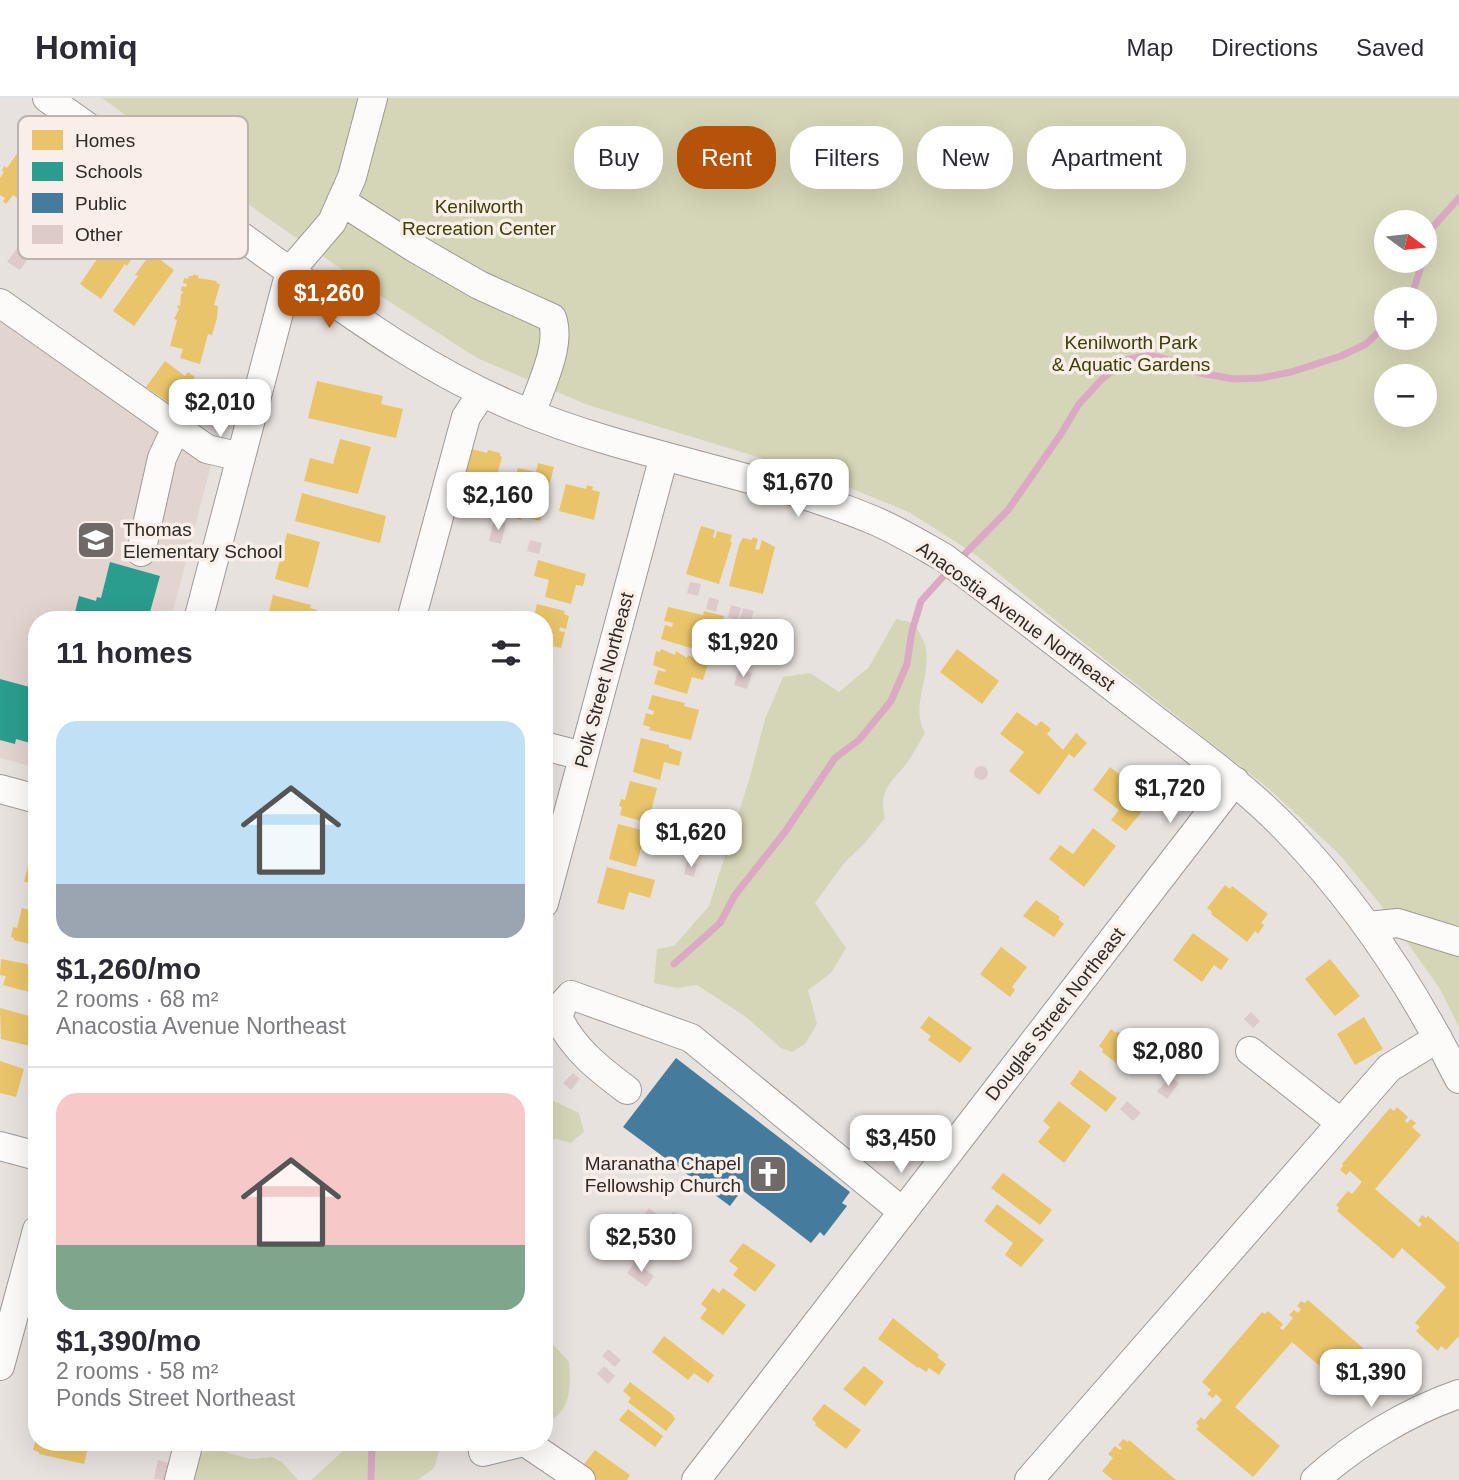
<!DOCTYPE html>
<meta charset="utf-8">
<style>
body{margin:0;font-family:Helvetica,sans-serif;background:#f7f7f7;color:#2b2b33;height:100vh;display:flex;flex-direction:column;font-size:26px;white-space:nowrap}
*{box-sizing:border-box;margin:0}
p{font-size:23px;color:#7c7c81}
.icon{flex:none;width:38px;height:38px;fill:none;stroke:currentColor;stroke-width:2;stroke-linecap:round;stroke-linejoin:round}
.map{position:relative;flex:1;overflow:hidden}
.side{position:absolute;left:28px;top:513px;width:525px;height:840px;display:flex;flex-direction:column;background:#fff;border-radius:28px;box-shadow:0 7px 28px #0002}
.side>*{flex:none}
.hud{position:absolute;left:574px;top:28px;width:665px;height:63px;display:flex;gap:14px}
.needle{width:46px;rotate:105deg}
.fabs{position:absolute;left:1374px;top:112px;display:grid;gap:14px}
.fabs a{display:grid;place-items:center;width:63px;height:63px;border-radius:50%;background:#fff;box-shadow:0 7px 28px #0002;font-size:35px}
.price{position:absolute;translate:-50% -60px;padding:0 16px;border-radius:14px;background:#fff;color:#222;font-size:23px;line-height:46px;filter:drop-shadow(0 2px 4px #0008)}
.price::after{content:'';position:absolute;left:50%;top:42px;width:21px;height:16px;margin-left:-10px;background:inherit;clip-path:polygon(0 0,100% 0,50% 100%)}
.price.selected{background:#b45309;color:#fff}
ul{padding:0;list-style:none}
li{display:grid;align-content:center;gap:14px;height:371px;padding:0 28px}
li+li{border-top:2px solid #e1e1e2}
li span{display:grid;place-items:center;height:217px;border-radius:21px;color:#555}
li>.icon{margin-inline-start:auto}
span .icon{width:126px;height:126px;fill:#fffc;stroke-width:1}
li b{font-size:30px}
h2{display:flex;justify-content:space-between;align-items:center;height:84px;padding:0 28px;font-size:30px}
.chip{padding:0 24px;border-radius:28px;background:#fff;box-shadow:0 7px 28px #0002;font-size:24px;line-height:63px}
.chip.selected{background:#b45309;color:#fff}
header{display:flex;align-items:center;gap:42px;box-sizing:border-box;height:98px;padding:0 35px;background:#fff;border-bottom:2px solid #e1e1e2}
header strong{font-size:33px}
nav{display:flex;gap:38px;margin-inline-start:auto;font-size:24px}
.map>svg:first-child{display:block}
</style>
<header>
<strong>Homiq</strong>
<nav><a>Map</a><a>Directions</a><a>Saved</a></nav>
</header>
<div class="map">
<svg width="1459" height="1382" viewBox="0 0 1459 1382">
<rect width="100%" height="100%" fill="#e8e2df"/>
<path fill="#e2d4ce" d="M0,216L212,363L171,521L37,522V670L0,660Z"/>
<path fill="#d5d6b7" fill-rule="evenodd" d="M102,0H1459V929L1440,891L1380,806L1339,756L1268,690L1060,526L976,457L909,414L823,379L588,307L477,260L379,197L269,121ZM1386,124H1424V163H1386ZM1386,201H1424V240H1386ZM1386,278H1424V317H1386Z
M896,521L914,525C918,533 925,543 926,551C931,580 910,608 925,635C919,645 913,656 907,665C891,685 878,692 885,720L864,746L845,764L815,805L846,850L831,875L808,892L817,926L805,946L792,954L781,950L746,919L697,887L677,890L654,885L657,851L674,848L709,808L750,679L765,621L783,579L810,575L839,594L869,569Z
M544,996L552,1002L579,1015L584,1034L571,1045L557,1041L544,1043Z
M544,1236L569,1264C571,1284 571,1309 554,1320L544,1317Z
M335,1344H442L434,1370L418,1382H311L342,1354Z
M212,1350L250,1361L272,1359L282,1364L298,1382H188L196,1358Z"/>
<path fill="#e9c46a" d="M21,50L46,67L21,103L13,97L6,106L3,103L5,100L0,97V80L4,74L2,72L4,68L7,70Z
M117,132L140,148L127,168L125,166L101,201L80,186Z
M151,155L174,172L134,228L113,213L138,178L135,177Z
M193,176L199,178L198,180L217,183L216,185L220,186L214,207L218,208L217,220L212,237L208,236L200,266L180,260L183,251L170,248L177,222L174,221L179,211L177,210L178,207L180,208L181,196L184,194L181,193L182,188L186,189L187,186L183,185L184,180L188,181L189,178H193Z
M165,263L185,278L188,274L195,279L192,282L203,290L185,316L146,289Z
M317,283L383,298L381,306L403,311L396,340L308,320Z
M340,341L371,349L358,396L304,383L310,360L333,366Z
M468,350L487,355L488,352L500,355V358L502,359L491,399L483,397L487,384L461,378Z
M538,365L554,369L540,423L523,418L524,409L521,422L505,417L518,370L536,374Z
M566,386L586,391L587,387L593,389L592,392L600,394L594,422L559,413Z
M302,395L386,418L380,445L295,423Z
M701,428L715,432L713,440H715L717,433L732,437L730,444H732L719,486L686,476Z
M287,435L320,444L308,490L275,481Z
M753,439L758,441L755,451L759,452L762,442L775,449L763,496L729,488L739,447L743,440L752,442Z
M538,462L586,476L583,488L576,487L571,506L545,499L549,482L534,478Z
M273,497L311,507L310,510L317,512L314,522H267Z
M537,506L565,513L564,516L569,518L566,531L560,529L559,533L565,534L561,550L544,546V522H533Z
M668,509L703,517L704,513L724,518L719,539L698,534L694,551L661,541L665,527L672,529L673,525L664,523Z
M661,551L675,557L676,553L687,560L688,557L697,562L698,559L709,562L703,582L692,579L687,596L654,586L658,572L665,574L666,572L653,567L656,553L660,554Z
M957,551L999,583L982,606L940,574Z
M544,555L553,557L545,587H544Z
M652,597L685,605L684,608L699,612L691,642L649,632L650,629L643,627L646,615L653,617L654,613L648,611Z
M1017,614L1036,628L1041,623L1051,631L1047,636L1063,652L1076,635L1087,645L1074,660L1069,656L1039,697L1009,673L1024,654L1000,636Z
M641,640L669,647V650L682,654L679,668L664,664L660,682L633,674Z
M1110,669L1152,701L1126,733L1111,722L1119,712L1093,692Z
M630,683L657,690L648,725L620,717L622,709L619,708L621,701L625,702Z
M618,726L646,733L636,769L609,761Z
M1093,730L1116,748L1084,789L1049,761L1060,747L1073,756Z
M29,763L37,765V799L28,797L31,785L24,784Z
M607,769L655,782L650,800L629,794L624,812L597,805Z
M1225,787L1230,791L1232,788L1268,816L1261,825L1264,827L1258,836L1255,833L1247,844L1211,816L1212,814L1207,810Z
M1036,802L1060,819L1058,821L1064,826L1054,839L1023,818Z
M22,810L37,814V848L14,842V840L11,839L13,829L17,830Z
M1193,835L1229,861L1221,872L1214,867L1202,884L1173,862Z
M1001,849L1027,869L1012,889L1015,892L1010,899L980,876Z
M1,861L37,868V896L3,887L6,878L0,877Z
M1330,861L1360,898L1335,918L1305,881Z
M0,910L37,920L30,948L1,941Z
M929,918L972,950L960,965L928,942L931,938L920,930Z
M1364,919L1383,951L1355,967L1337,936Z
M1111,931L1116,935L1117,933L1149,960L1138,976L1133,972L1130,976L1102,954L1103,951L1099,948Z
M0,963L24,971L16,999L0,995Z
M1080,972L1117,1000L1106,1014L1070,986Z
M1059,1003L1091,1028L1064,1065L1038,1044L1050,1029L1043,1023Z
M1397,1009L1408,1019L1405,1023L1407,1025L1411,1021L1416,1025L1412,1029L1421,1037L1375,1091L1419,1129L1422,1126L1418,1123L1422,1117L1426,1120L1428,1118L1459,1145V1238L1446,1252L1441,1248L1438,1253L1416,1233L1420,1229L1415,1225L1446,1189L1402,1150L1393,1161L1337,1113L1339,1110L1336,1107L1348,1093L1352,1096L1362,1084L1350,1073L1346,1077L1340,1072L1343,1068L1342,1066L1390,1010L1394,1013Z
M1003,1075L1052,1112L1040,1127L991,1090Z
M997,1106L1044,1142L1021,1169L1005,1157L1013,1145L984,1123Z
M743,1145L776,1167L755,1194L733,1177L738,1170L729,1163Z
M713,1190L719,1195L723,1190L746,1207L723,1237L700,1220L707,1211L701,1206Z
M1308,1202L1364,1251L1337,1283L1292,1244L1235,1309L1280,1348L1253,1379L1196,1331L1199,1328L1196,1325L1201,1319L1204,1322L1222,1302L1216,1296L1213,1300L1207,1296L1211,1292L1202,1284L1262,1214L1265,1216L1268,1213L1283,1226L1280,1230L1283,1232L1293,1220L1289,1217L1294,1212L1298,1215L1301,1211L1297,1208L1301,1203L1305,1205Z
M893,1220L939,1257L937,1259L946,1266L939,1277L929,1270L926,1274L919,1269L918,1270L878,1241Z
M664,1238L714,1277L708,1285L694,1275L688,1282L652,1254Z
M864,1268L884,1284L865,1308L843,1291Z
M630,1284L672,1316L675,1321L666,1333L628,1304L631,1300L623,1293Z
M824,1306L861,1332L846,1351L815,1327L816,1325L812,1321Z
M628,1311L663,1338L655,1349L619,1322Z
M1123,1341L1128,1344L1129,1342L1176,1382H1113L1102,1373L1113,1360L1108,1356L1115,1348L1120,1352L1122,1350L1118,1347Z
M35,1344H84L89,1345L84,1366L39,1356V1354L33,1352Z
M595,1352L630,1377L627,1382H597L581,1370Z"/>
<path fill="#2a9d8f" d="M110,464L160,478L150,514H153L151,522H73L79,498L96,503L97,499L101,500Z
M0,581L37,591V647L16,641L15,646L0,642Z"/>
<path fill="#457b9d" d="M676,960L850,1094L842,1105L847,1108L824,1138L820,1134L811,1145L742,1092L730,1108L623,1029Z"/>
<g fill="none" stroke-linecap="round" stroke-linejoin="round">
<path stroke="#dba9c4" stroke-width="7" d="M1424,157L1431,131L1459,100
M1408,201L1412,196L1423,163
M959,462L1008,412L1061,336L1079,306L1102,281L1127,262L1148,257L1173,263L1200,275L1234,281L1261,280L1291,274L1341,258L1366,246L1386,227
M674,866L720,825L735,797L785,734L835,660L859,642L891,603L907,566L912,533L921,503L951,470
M371,1382L372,1344"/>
</g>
<path fill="#ddcbca" d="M18,149L30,158L20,172L7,164Z
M494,422L506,425L501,446L489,443Z
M530,442L542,445L539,456L527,453Z
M690,484L701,486L698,498L687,495Z
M709,499L719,502L716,514L706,511Z
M731,507L741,510L738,522L728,519Z
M743,510L754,513L750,526L739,523Z
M739,571L752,575L747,591L734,587Z
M974 675a7 7 0 1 1 14 0a7 7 0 1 1-14 0Z
M687,764L697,766L694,779L684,776Z
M1251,914L1260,923L1253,930L1244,921Z
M573,975L580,981L571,992L563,985Z
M1171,979L1179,985L1167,1001L1157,993Z
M1127,1003L1141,1015L1133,1023L1120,1011Z
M649,1110L659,1118L652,1127L642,1120Z
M673,1114L690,1127L677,1145L660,1132Z
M635,1164L654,1178L646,1189L627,1175Z
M608,1251L621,1262L615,1269L602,1258Z
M604,1268L615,1278L608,1286L597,1276Z
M158,1362L168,1365L164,1382L154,1381Z"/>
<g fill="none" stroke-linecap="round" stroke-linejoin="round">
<g stroke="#9e9998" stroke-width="30">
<path id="minor" d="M47,0C122,53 197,106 271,160C352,217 427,273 519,311C633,359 758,374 873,422C897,432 920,446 943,459C1011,510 1078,562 1145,614C1194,652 1245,688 1288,733C1358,806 1414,891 1459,981
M341,103L413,149L479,187L552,220C562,247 540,289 531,316
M0,205L207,351L241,359
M141,454L162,360L176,330
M198,522L290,173L332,124L352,79L373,0
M411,522L466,319L482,295
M544,648L583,658
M0,691L37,701
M544,805L664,358
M1368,828L1398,825L1459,844
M1250,953L1341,1025
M627,992C599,971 573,951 558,919L563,906L571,897L691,940L903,1114
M0,1048L37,1058
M0,1268L37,1132
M525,1344L581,1382
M483,1354L524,1344
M179,1382L189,1344
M696,1382L1235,683
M1029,1382L1389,970L1438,940
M1315,1382C1356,1345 1407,1314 1459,1296"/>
</g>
<use href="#minor" stroke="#fcfbfa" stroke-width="28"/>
</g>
<defs>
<g id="school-square" transform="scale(2.0125)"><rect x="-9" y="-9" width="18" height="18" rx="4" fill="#6f6a68" stroke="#f9eee8"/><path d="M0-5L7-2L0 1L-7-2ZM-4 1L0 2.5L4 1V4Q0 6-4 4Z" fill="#fff"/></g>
<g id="church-square" transform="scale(2.0125)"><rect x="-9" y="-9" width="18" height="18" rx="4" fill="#6f6a68" stroke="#f9eee8"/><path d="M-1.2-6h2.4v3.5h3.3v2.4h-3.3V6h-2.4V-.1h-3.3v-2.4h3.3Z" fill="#fff"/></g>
</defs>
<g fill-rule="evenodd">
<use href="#school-square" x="96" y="442"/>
<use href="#church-square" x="768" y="1076"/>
</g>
<g text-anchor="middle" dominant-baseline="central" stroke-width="7" stroke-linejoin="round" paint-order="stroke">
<g font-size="19" fill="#3c4006" stroke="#f9eee8">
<text x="479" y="108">Kenilworth<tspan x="479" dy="22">Recreation Center</tspan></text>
<text x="1131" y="244">Kenilworth Park<tspan x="1131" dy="22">&amp; Aquatic Gardens</tspan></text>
</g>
<g font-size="19" fill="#2e2a28" stroke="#f9eee8" text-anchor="start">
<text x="123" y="431">Thomas<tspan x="123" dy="22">Elementary School</tspan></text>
<text x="741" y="1065" text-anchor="end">Maranatha Chapel<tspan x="741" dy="22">Fellowship Church</tspan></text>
</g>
<g font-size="19" fill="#2e2a28" stroke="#f9eee8">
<text transform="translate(1016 518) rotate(36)">Anacostia Avenue Northeast</text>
<text transform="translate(604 582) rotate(-75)">Polk Street Northeast</text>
<text transform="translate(1055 916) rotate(-52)">Douglas Street Northeast</text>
</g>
</g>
<rect x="18" y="18" width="230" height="143" rx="10" fill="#f9eee8" stroke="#bcb3ae" stroke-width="2"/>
<rect x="32" y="32" width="31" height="20" fill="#e9c46a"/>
<rect x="32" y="64" width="31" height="19" fill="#2a9d8f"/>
<rect x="32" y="95" width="31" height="20" fill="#457b9d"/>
<rect x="32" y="127" width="31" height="19" fill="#ddcbca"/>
<g font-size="19" fill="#2e2a28">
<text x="75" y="49">Homes</text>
<text x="75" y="80">Schools</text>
<text x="75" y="112">Public</text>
<text x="75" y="143">Other</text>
</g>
</svg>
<div class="fabs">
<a><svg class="needle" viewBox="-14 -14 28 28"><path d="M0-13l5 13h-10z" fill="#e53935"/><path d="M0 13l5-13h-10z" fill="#7c7c81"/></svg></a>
<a>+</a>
<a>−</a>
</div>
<b class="price selected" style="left:329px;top:232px">$1,260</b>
<b class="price" style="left:220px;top:341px">$2,010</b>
<b class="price" style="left:798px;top:421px">$1,670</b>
<b class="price" style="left:498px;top:434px">$2,160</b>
<b class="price" style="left:743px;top:581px">$1,920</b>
<b class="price" style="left:1170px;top:727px">$1,720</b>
<b class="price" style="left:691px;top:771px">$1,620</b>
<b class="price" style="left:1168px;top:990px">$2,080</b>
<b class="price" style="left:901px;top:1077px">$3,450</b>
<b class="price" style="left:641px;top:1176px">$2,530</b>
<b class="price" style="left:1371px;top:1311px">$1,390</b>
<div class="hud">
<a class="chip">Buy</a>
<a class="chip selected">Rent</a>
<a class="chip">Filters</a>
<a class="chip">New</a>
<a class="chip">Apartment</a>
</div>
<section class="side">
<h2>11 homes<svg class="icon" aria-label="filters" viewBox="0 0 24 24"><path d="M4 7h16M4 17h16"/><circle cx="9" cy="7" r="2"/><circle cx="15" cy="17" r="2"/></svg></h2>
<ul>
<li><span style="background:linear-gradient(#bfe0f5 75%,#9aa5b1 0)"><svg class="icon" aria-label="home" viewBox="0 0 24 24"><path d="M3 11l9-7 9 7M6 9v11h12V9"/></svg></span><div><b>$1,260/mo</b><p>2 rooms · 68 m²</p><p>Anacostia Avenue Northeast</p></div></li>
<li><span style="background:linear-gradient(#f6c9c9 70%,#7fa58c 0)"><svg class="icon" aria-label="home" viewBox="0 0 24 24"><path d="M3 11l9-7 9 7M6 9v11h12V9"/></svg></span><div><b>$1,390/mo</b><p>2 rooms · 58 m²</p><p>Ponds Street Northeast</p></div></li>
</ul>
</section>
</div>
